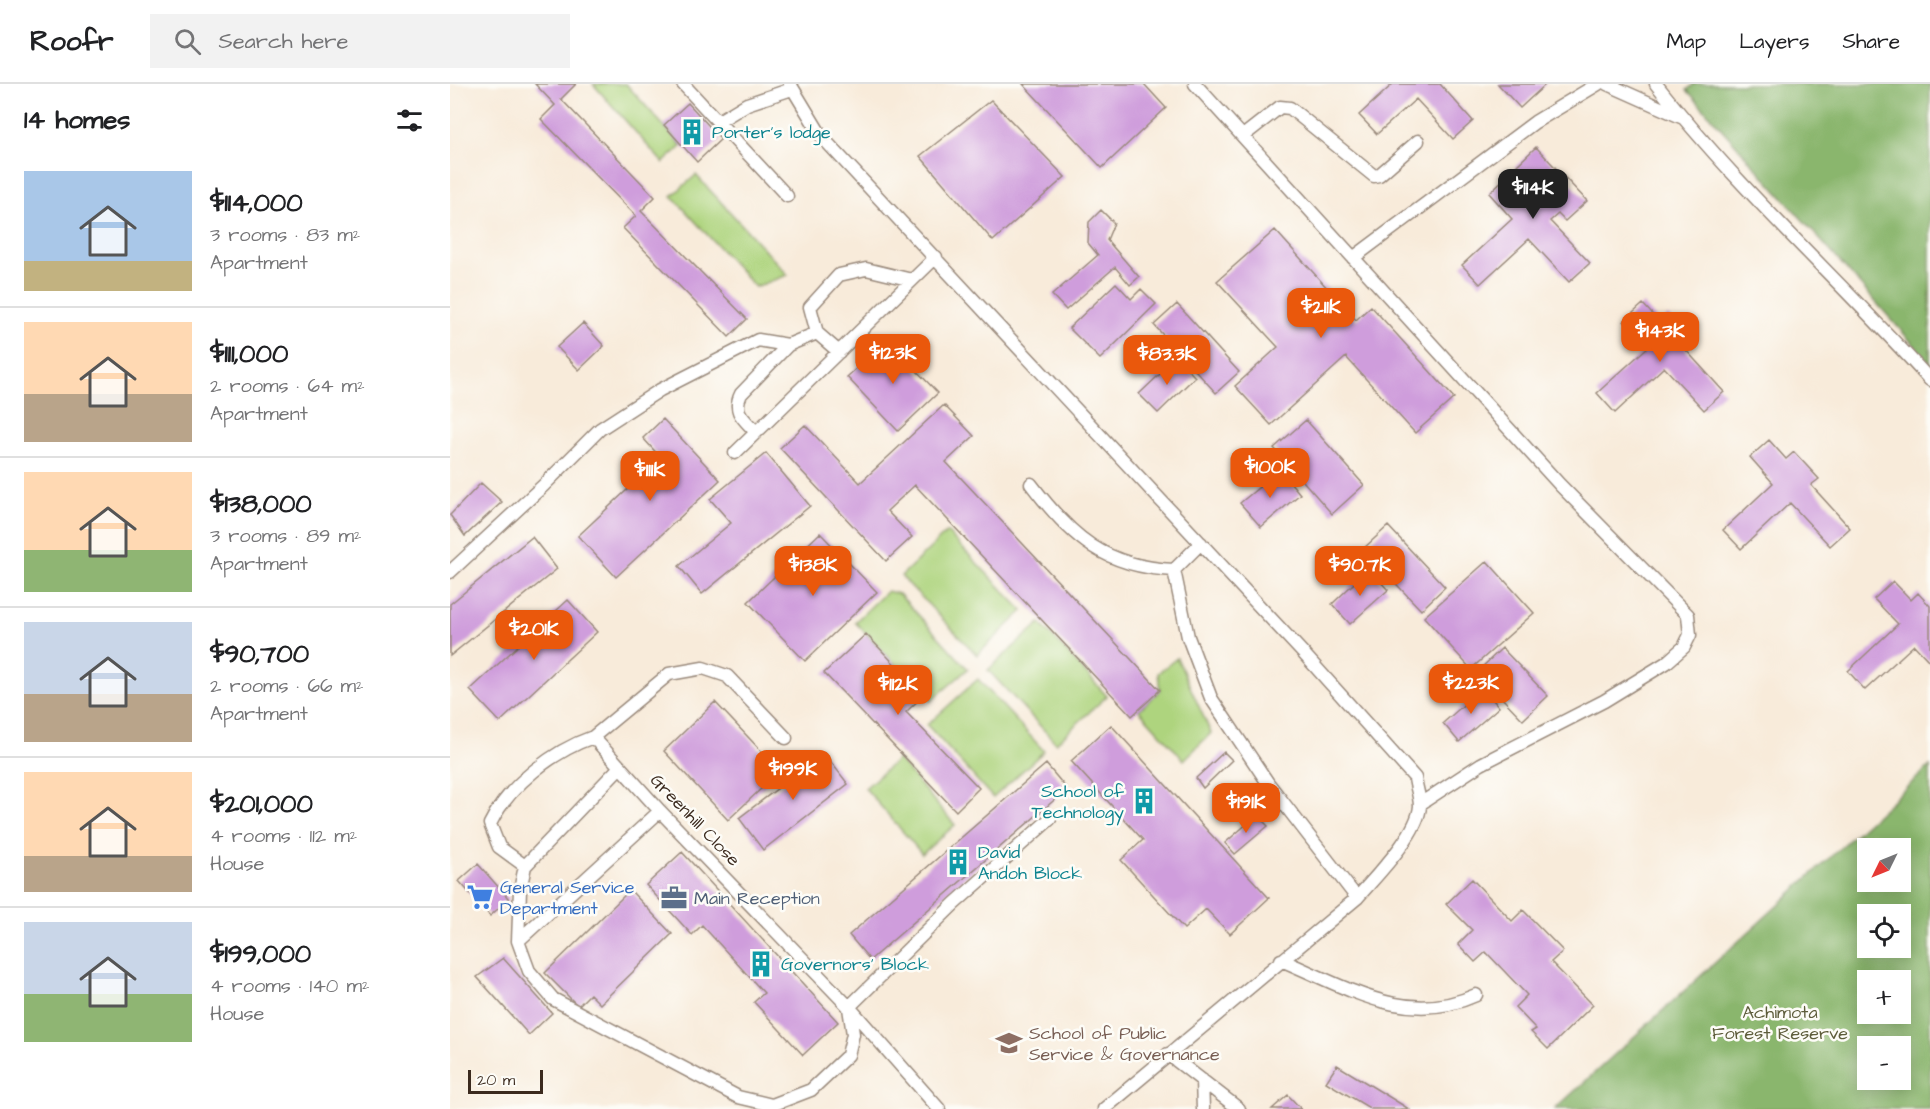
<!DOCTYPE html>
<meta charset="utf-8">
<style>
body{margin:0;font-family:"Architects Daughter",sans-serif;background:#f2f2f2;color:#202124;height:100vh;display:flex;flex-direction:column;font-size:22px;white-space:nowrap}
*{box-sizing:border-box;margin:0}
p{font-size:20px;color:#757577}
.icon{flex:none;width:33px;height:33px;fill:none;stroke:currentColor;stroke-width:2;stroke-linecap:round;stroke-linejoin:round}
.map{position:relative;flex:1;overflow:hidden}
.panel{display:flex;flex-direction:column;background:#fff;width:450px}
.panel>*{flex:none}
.needle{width:39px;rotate:227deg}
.tools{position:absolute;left:1407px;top:754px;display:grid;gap:12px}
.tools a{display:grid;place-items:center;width:54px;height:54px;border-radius:0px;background:#fff;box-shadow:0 3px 15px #0003;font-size:30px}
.scale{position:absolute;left:18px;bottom:15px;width:75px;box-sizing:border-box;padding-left:6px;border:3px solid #3b2a1e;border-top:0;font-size:16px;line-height:21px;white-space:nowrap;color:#3b2a1e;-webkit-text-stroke:4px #fdfcf7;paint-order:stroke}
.price{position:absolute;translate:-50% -51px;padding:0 14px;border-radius:12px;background:#ea580c;color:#fff;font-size:20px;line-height:39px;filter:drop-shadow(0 2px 3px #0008)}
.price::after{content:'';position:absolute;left:50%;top:36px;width:18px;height:14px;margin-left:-9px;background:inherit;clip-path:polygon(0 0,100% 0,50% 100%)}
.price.on{background:#222;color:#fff}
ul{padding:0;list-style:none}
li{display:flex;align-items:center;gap:18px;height:150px;padding:0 24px}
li+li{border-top:2px solid #e0e0e0}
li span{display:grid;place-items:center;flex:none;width:168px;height:120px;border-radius:0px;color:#555}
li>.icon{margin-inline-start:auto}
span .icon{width:72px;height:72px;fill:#fffc;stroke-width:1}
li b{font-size:26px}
h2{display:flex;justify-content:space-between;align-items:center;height:72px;padding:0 24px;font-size:26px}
header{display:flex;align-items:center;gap:36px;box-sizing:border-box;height:84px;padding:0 30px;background:#fff;border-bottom:2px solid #e0e0e0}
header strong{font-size:28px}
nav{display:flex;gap:33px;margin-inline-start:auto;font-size:21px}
.search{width:420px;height:54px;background:#f2f2f2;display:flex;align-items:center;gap:15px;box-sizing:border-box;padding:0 21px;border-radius:0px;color:#757577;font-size:22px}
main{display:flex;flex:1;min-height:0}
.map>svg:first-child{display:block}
</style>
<header>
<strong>Roofr</strong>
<div class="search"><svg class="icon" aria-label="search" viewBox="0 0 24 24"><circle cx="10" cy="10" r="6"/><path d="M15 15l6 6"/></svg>Search here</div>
<nav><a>Map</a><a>Layers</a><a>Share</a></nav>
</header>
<main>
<section class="panel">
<h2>14 homes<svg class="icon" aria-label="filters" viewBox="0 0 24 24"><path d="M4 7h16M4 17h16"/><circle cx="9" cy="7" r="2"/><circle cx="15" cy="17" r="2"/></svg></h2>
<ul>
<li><span style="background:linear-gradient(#a9c7e8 75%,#c2b280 0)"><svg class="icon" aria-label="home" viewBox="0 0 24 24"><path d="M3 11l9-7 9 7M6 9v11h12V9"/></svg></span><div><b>$114,000</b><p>3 rooms · 83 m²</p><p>Apartment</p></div></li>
<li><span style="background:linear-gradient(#ffd9b3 60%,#b9a48a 0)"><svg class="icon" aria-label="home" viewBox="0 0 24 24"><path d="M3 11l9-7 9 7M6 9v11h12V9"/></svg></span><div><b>$111,000</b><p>2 rooms · 64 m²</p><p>Apartment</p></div></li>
<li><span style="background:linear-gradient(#ffd9b3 65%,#8fb573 0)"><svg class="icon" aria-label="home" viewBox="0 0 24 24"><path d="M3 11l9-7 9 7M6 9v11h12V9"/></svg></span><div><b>$138,000</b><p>3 rooms · 89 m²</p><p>Apartment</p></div></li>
<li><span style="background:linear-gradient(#c9d6e8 60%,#b9a48a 0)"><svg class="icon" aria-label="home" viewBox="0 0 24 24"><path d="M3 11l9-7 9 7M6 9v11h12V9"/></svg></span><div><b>$90,700</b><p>2 rooms · 66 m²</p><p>Apartment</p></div></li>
<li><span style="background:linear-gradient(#ffd9b3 70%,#b9a48a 0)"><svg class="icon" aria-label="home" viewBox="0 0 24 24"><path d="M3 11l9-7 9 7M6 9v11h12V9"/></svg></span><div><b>$201,000</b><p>4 rooms · 112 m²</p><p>House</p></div></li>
<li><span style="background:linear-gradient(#c9d6e8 60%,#8fb573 0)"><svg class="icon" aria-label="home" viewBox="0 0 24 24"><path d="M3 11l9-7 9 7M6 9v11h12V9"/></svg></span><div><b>$199,000</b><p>4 rooms · 140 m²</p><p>House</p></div></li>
</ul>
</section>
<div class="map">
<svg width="1480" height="1025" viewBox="0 0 1480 1025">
<rect width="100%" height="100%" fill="#fdfcf7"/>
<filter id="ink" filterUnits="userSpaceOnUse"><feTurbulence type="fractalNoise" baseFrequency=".0167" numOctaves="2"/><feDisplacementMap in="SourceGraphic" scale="12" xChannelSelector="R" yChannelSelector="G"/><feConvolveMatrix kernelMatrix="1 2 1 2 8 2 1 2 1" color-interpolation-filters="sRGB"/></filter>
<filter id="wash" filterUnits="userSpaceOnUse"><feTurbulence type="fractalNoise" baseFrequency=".008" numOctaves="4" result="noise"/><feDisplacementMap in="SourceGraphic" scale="24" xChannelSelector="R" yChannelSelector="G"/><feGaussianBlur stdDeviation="1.35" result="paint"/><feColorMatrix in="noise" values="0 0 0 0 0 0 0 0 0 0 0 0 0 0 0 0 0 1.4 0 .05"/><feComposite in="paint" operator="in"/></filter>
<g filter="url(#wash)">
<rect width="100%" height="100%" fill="#f8ebda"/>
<path fill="#aed47e" stroke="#747f4e" stroke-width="1.5" d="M143,0H176L232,62L213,79Z
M246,91L338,191L305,203L222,112Z
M497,448L573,527L527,571L451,492Z
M437,507L449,510L518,585L481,617L405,538Z
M590,539L657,612L606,659L538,586Z
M727,574L761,649L734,676L689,626L710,606L708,589Z
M528,595L594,667L543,714L477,641Z
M448,675L505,741L472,770L415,704Z"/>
<path fill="#8ab66d" stroke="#627046" stroke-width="1.5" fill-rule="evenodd" d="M1244,0H1480V279L1237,6Z
M1480,682V1025H1105ZM1418,765H1450V798H1418ZM1418,831H1450V864H1418ZM1418,897H1450V930H1418ZM1418,963H1450V996H1418Z"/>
<g id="blocks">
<path fill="#cf9ddc" d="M85,0H126L111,15L205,113L191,127L297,235L279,253L173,144L186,132L91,35L105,21Z
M573,0H694L716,24L652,84Z
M943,0H990L1023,37L1003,55L966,15L927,50L909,31Z
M1048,0H1096L1070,24Z
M541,16L615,93L543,157L470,72Z
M238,19L271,55L247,78L214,41Z
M1086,63L1137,117L1115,137L1108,130L1100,137L1140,179L1119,198L1079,155L1030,200L1012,181L1062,135L1039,109L1058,91L1075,110L1083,103L1065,83Z
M651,126L664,139L657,156L689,193L680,201L665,183L616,226L602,211L648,171L638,159L639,138Z
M825,146L906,236L921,222L1004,314L965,349L896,273L821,341L785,302L828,263L767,197Z
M666,199L681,215L691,205L706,220L650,275L619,244Z
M727,220L789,288L766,309L704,241Z
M1193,220L1210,239L1218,232L1243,258L1235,265L1274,308L1254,326L1214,283L1165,329L1147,309L1198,263L1174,237Z
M133,239L154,262L129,286L107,263Z
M437,256L488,309L448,347L397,293Z
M727,274L745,293L708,329L689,310Z
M494,321L524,352L496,378L710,606L682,632L465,401L437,427L462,453L436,477L330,364L355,341L410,399Z
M213,335L270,396L166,493L128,452L211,374L193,354Z
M856,336L914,401L882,430L824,364Z
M1319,356L1336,375L1344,368L1369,395L1361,401L1400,444L1380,462L1340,419L1291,465L1273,446L1323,399L1300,373Z
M316,369L360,422L252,510L229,482L281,439L260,415Z
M830,386L850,410L811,443L790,419Z
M31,399L52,418L15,452L0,431Z
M938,442L995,503L971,526L913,465Z
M370,449L427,508L355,577L298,518Z
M82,453L107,485L0,572V520Z
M1037,477L1084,529L1021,585L974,533Z
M919,485L938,506L900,540L882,520Z
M1443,497L1461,516L1468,509L1480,522V578L1464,561L1415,606L1398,587L1448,540L1424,515Z
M118,516L147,548L50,638L20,606Z
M416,550L474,611L456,628L529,704L506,727L374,589Z
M1052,564L1098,612L1073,636L1027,588Z
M1033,604L1049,623L1009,658L993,639Z
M265,618L330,687L278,736L214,667Z
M661,641L819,814L780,850L756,825L734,845L671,776L693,756L621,677Z
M774,668L782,676L753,704L746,694Z
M374,669L398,700L313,766L289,734Z
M596,680L617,705L420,876L399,851Z
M807,731L818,742L785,770L775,759Z
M232,768L388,938L353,971L304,918L314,909L252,841L242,851L196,801Z
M28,780L59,815L40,832L9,797Z
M1022,795L1062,837L1073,826L1113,867L1101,878L1143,921L1098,965L1081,948L1086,945L1065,923L1077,911L1036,868L1025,878L1008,860L1022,846L996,820Z
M180,806L222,850L150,920L140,910L128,922L95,889Z
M53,874L102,929L79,951L27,893Z
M887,981L959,1025H921L876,998Z
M838,1011L851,1025H822Z"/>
</g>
</g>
<g filter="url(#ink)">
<use href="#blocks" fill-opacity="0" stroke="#9a8a7c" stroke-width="1.5"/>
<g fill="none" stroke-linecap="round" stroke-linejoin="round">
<g stroke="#9a8a7c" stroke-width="15">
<path id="service" d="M233,0L337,112
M340,0L372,53L854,570L965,694C966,703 970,713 970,722C968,750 926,792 907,814L654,1025
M745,0L1110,401L1238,531L1240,551L1234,563L1216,579L1154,617L1031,680L970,720
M1157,0L1231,33
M1206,0C1289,106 1390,196 1480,296
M269,37L297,20L342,5
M793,52L830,23L840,24L924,92L929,91L968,57
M903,174L1085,38L1148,0
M367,249L360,223L389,191L416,185L462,196
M306,348C294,335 282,328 291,310L338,261
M285,369L486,173
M581,400C621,453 655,483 724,486
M751,459L724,486L738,553L761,614L818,699L907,814
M0,488L94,401L150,345L210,306L308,256L338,261L367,249L389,268
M143,653L219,590L253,584L277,592L336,654
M170,683L75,782L70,806L68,857L79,887L103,915L288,1013L322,1021L361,1006L398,971L403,950L399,924
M75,782L49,763L40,740C58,702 103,667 143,653L210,727L399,923L489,1025
M68,857L210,727
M831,876C896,903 956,943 1026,911
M399,923L504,820L600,735
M718,970L789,1025
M752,996L753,1025"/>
</g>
<use href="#service" stroke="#fff" stroke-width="12"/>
</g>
</g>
<defs>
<g id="building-bare" transform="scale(2.07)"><path d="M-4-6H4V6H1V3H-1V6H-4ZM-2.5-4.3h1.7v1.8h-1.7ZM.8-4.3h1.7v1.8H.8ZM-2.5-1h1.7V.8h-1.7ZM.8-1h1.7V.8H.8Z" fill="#0f9aa8" stroke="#fdfcf7" stroke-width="2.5" paint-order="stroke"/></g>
<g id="supermarket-bare" transform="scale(2.07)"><path d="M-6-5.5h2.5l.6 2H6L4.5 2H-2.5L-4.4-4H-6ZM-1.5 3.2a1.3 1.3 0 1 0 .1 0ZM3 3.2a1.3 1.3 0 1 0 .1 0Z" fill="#3f7fe0" stroke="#fdfcf7" stroke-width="2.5" paint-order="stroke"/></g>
<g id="office-bare" transform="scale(2.07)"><path d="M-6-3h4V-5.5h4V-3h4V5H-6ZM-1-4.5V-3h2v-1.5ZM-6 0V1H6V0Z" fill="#5c6f8a" stroke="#fdfcf7" stroke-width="2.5" paint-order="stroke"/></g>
<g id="school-bare" transform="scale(2.07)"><path d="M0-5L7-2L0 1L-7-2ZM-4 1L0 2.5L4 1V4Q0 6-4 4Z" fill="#8d6e63" stroke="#fdfcf7" stroke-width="2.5" paint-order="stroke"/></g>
</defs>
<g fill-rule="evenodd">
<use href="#building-bare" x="242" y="48"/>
<use href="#building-bare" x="694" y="717"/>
<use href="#building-bare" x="508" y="778"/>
<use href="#supermarket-bare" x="30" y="813"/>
<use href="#office-bare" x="224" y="814"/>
<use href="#building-bare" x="311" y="880"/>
<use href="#school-bare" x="559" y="959"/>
</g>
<g text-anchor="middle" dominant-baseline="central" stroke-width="5" stroke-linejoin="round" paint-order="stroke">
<g font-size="18" fill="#0d838f" stroke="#fdfcf7" text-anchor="start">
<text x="262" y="48">Porter's lodge</text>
<text x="674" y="707" text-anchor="end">School of<tspan x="674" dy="21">Technology</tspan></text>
<text x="528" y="768">David<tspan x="528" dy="21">Andoh Block</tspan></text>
<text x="331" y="880">Governors' Block</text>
</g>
<g font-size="18" fill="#3b2a1e" stroke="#fdfcf7">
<text transform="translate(245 736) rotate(46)">Greenhill Close</text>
</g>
<g font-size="18" fill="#366cbe" stroke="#fdfcf7" text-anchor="start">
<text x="50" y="803">General Service<tspan x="50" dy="21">Department</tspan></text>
</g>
<g font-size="18" fill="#4e5e75" stroke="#fdfcf7" text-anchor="start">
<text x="244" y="814">Main Reception</text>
</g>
<g font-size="18" fill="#5e5d3b" stroke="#fdfcf7">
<text x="1330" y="928">Achimota<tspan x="1330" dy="21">Forest Reserve</tspan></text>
</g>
<g font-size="18" fill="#785e54" stroke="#fdfcf7" text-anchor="start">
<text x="579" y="949">School of Public<tspan x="579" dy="21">Service &amp; Governance</tspan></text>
</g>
</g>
</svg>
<div class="tools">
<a><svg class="needle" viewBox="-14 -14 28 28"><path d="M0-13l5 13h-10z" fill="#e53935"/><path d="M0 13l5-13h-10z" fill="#757577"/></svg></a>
<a><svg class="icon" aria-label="locate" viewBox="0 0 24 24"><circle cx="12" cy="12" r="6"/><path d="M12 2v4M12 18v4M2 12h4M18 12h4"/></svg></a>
<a>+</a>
<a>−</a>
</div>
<div class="scale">20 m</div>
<b class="price on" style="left:1083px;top:136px">$114K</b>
<b class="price" style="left:871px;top:255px">$211K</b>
<b class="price" style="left:1210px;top:279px">$143K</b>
<b class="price" style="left:443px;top:301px">$123K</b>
<b class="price" style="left:717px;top:302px">$83.3K</b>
<b class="price" style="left:820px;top:415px">$100K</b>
<b class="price" style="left:200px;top:418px">$111K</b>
<b class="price" style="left:363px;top:513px">$138K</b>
<b class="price" style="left:910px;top:513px">$90.7K</b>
<b class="price" style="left:84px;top:577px">$201K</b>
<b class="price" style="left:1021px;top:631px">$223K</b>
<b class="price" style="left:448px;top:632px">$112K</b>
<b class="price" style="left:343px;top:717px">$199K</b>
<b class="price" style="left:796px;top:750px">$191K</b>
</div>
</main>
